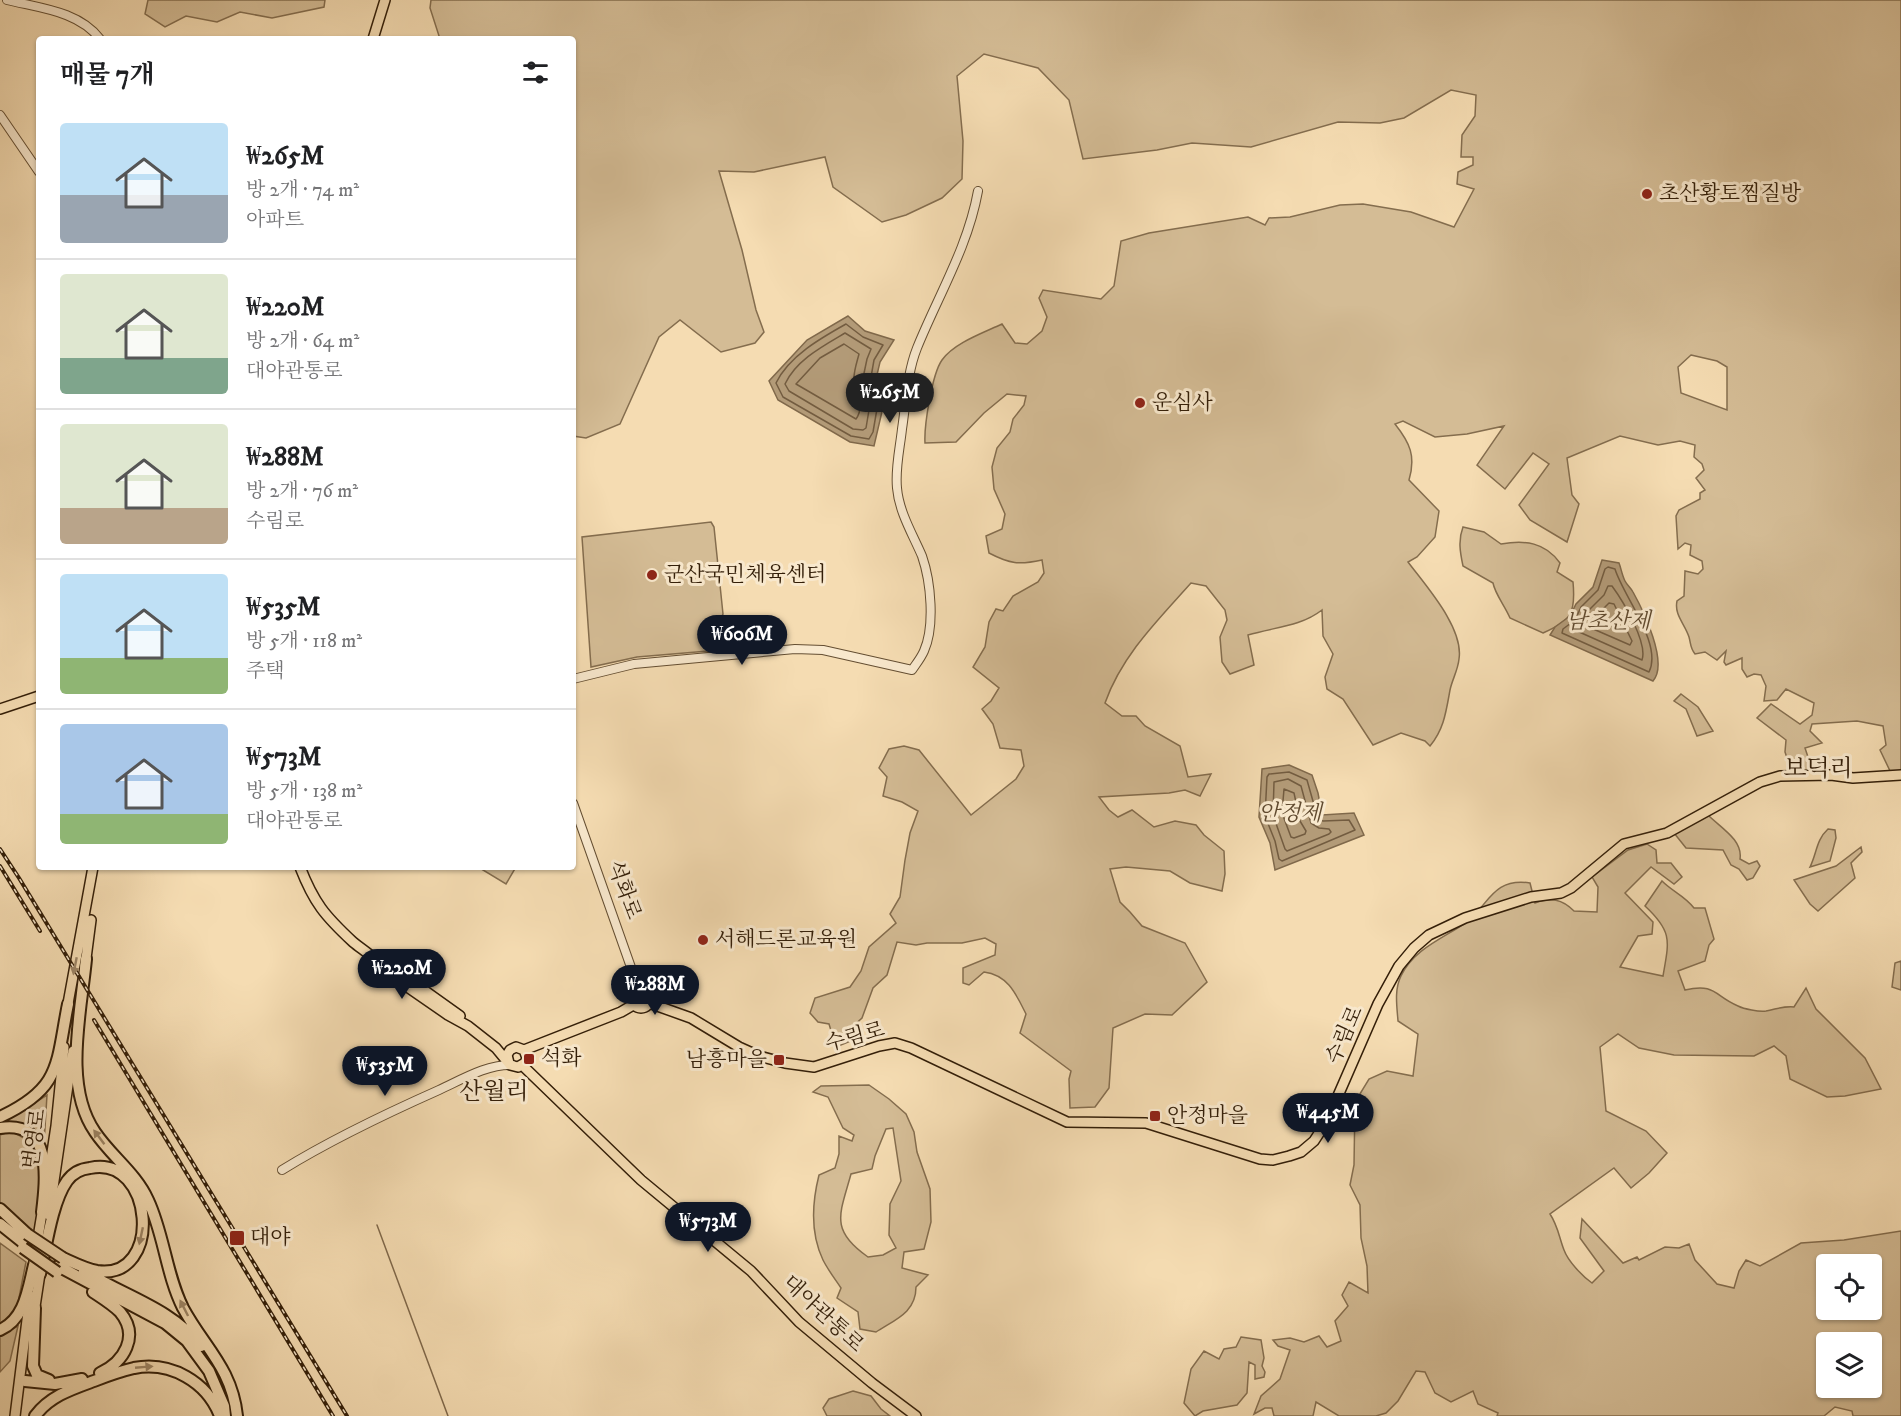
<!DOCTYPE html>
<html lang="ko">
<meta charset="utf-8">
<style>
body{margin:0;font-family:"IM FELL DW Pica","Noto Serif KR",serif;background:#f2f2f2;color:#202124;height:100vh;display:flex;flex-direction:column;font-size:22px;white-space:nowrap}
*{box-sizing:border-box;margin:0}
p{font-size:20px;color:#757577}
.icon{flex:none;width:33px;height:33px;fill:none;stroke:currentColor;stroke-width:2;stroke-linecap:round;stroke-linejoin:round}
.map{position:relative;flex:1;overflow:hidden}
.side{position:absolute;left:36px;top:36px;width:540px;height:834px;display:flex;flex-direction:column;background:#fff;border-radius:6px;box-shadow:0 2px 4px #0004}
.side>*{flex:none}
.buttons{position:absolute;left:1816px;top:1254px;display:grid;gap:12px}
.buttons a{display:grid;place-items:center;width:66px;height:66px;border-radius:6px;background:#fff;box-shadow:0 2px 4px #0004;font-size:30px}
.price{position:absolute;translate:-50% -51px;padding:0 14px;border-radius:21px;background:#111827;color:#fff;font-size:20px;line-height:39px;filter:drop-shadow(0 2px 3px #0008)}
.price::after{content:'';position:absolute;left:50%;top:36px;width:18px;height:14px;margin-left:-9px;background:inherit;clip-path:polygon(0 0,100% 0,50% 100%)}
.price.current{background:#222;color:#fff}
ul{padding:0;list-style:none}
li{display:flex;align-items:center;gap:18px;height:150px;padding:0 24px}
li+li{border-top:2px solid #e0e0e0}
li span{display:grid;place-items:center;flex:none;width:168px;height:120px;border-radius:6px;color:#555}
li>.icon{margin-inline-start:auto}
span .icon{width:72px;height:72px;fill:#fffc;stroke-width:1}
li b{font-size:26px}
h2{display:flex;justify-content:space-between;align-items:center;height:72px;padding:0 24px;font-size:26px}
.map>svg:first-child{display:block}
</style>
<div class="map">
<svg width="1901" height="1416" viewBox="0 0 1901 1416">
<rect width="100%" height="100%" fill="#f5dcb2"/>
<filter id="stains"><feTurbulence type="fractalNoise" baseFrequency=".00333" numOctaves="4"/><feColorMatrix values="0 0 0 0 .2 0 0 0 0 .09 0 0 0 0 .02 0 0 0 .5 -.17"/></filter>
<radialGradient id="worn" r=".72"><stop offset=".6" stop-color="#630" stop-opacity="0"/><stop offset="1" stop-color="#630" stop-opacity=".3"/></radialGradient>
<path fill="#d4bc95" stroke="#846d4e" stroke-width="1.5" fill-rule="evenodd" d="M148,0H325L324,7L272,18L240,12L217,22L186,16L165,27L145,14Z
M431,0H1901V772L1891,773L1880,750L1886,745L1883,726L1857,721L1812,724L1810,731L1822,743L1805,748L1813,772H1800L1796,763L1788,761L1785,752L1786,740L1757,718L1771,704L1800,724L1812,715L1814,703L1786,689L1777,700L1764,701L1766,686L1761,675L1754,674L1747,677L1742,669V658L1726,665L1724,662L1726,651L1717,660L1705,652L1695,654C1690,648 1691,644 1689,637C1685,624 1674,615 1677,601L1684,596L1685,571L1698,574L1703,569L1702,561L1690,555L1691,545L1685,543L1678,549L1676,516L1679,510L1700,499V493L1705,490L1696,478L1704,470L1702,464L1694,457L1695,445L1680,441L1658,445L1620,436L1567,458L1572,495L1579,504L1567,542L1530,520L1519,505L1549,464L1533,453L1505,489L1477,465L1504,426L1467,434L1435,437L1403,421L1395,424C1410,443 1416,456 1409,480L1439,511L1435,537L1417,557L1408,562C1426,586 1464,628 1459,659C1458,670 1452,680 1450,690C1446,712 1444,729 1430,746L1425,741L1401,733L1373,745L1343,699L1327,689L1325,677L1333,654L1323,636L1322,610C1300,627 1274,627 1248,635L1254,665L1230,674L1222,662L1220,637L1227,620L1225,610L1206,586L1191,583C1158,620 1122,655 1105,703L1122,716H1136L1145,726L1180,746L1188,777L1211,774L1200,796L1185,790L1169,793L1099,797L1109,810L1118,817L1132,810L1154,827L1175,821L1196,825L1204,835L1224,851L1225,874L1222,891L1190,883L1170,871L1126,867L1110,869L1120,902L1130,912L1142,926L1185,943L1207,982L1172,1015L1145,1014L1113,1028L1109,1088L1095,1107L1070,1108L1069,1079L1071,1071L1020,1033L1026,1014C1016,994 1008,975 984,972L969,985L963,983V968L995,955L996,944L985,938L962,943H927L916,945L897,942L887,975L873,988L862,1018L851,1028L853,1040L836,1047L829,1024L818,1022L810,1013L815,998L850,987L861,971L869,947L896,923L890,914L900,897L905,860L910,833L918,811L902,802L883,796L887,777L879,768L889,749L904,746L919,750L971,815L1016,779L1024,766L1021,750L1000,748L993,724L982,709L991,701L999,688L973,667L985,647L989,622L996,609L1003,611L1013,596L1038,582L1044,573L1042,560C1019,565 1010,564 989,553L986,536L1002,529L1005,514L994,489L992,467L997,448L1010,432L1013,419L1024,405L1026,396L1007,394L984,413L956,442L925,443C924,426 932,374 942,360C954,343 983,333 1002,324L1015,343L1027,344L1042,331L1047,317L1039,298L1043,290L1101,299L1114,286L1121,241L1149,233L1248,217L1265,225L1269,218L1290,217L1340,205L1363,204L1411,212L1454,227L1474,189L1457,184L1458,172L1473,165V157H1461L1462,135L1475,116L1476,95L1451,90L1404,118L1380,123L1338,122L1251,147L1192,143L1157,150L1083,159L1069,100L1038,68L984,54L957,76L963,141L962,179L942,198L906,215L882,222L833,187L825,157L754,172L719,171L742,250L756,310L764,332L755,343L721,352L680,320L659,337L620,424L586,438L573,436V39H440L430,8ZM1691,355L1717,361L1727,367V410L1681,393L1678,367Z
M711,522L714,527L723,614L721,618C706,624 708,637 708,651L637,657L591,667L582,537Z
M1463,527L1484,532L1501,544C1525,540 1545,542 1560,563L1557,572L1573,582C1576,614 1571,620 1543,633L1510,618C1505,606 1495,594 1493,583L1463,566C1460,552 1458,540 1463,527Z
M1681,694L1698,707L1713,731L1697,736L1686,709L1674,701Z
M1708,815C1721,828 1743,840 1740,859L1749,864L1757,861L1760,866L1753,878L1747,880L1739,869L1731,865L1723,850L1686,848L1674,833Z
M1828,829L1835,830L1836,838L1830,861L1810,867C1817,853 1816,840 1828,829Z
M1647,844L1656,850L1657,863H1671L1682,877L1674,884L1651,867L1625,893L1653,922L1652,934L1638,936L1620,967L1663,976C1669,941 1673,932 1645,906L1662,881C1673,892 1685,896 1694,908H1705L1714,939L1709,945L1705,961L1678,971L1685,990C1716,983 1714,996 1738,1006C1744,1009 1759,1012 1766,1011C1777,1009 1783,1006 1794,1007L1806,988L1816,1009L1865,1058L1881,1089L1845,1096L1827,1097L1790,1079L1786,1056L1774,1046L1754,1056L1674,1055L1639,1048L1618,1034L1600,1047L1606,1111L1646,1131L1667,1153L1649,1173L1631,1188L1614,1168L1550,1214C1558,1226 1559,1237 1564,1250C1568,1261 1582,1276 1592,1283L1604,1271L1580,1238L1582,1219L1623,1263L1637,1257L1639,1260L1665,1247L1679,1248L1689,1244L1695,1260L1717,1284L1734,1288L1739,1271L1746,1260L1760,1266L1801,1243L1844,1240L1901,1231V1416H1853L1852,1411L1835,1407L1824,1416H1497L1498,1413L1478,1404L1473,1391L1451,1402L1435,1393L1425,1372L1416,1371L1398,1401L1386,1413L1376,1416H1339L1316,1402L1313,1416H1274L1272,1408H1265L1254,1414L1261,1396L1280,1379L1290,1350L1278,1346L1273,1340L1290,1338L1304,1342L1319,1336L1327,1347L1341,1341L1335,1321L1348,1306L1342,1295L1349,1282L1368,1293L1367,1266L1361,1238L1360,1205L1350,1185L1354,1165L1355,1102L1369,1079L1387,1071L1413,1076L1418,1034L1398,1021C1397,1007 1394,990 1401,976C1413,950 1441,939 1464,924C1488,908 1491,877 1530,883L1535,903C1551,897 1562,899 1574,911L1597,912L1598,887L1592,877L1628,850ZM1827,1264H1872V1310H1827ZM1827,1342H1872V1388H1827Z
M1861,847L1862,852L1851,863L1855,878L1818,911L1810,904L1794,880L1836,866Z
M478,867H516L506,884Z
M1901,961V990L1892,987L1895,963Z
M869,1085L889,1099L906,1114L914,1132L917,1152L930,1189L931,1222L924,1249L904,1252L902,1268L928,1275L916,1287C916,1313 894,1320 876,1332L860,1329L858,1312L837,1298L841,1288C835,1279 828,1270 823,1260C810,1233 812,1203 819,1175L835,1168L839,1154V1136L852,1141L854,1135L843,1128L828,1097L813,1092L821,1086ZM893,1128L901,1181L890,1204L889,1235L896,1248L883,1255L868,1257C829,1230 840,1214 851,1174L872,1169L875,1156L886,1129Z
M47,1095L44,1144L26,1125H0V1123L14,1116Z
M11,1131C16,1134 23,1137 27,1141C51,1162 37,1207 34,1234L0,1202V1135Z
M0,1243L26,1262L16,1313L0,1325Z
M18,1326L10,1361L0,1372V1336Z
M1241,1337L1261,1340L1264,1358L1262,1366L1265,1372L1264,1377L1255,1379V1365L1249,1362L1247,1393L1237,1405L1203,1411L1195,1416L1184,1403L1191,1369L1204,1351L1219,1359L1224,1349L1236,1347Z
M853,1391L871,1396L881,1409L890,1416H827L823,1408L829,1399Z"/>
<path fill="#b39b78" stroke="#80694b" stroke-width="1.5" d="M848,316L865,331L894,340L880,362L876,379L884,403L874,446L850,442L778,400L769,381L807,340Z
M1602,560L1619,563C1621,568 1622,575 1625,581C1627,585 1631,588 1633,592C1643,610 1669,663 1653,681L1550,635L1555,627L1570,616L1576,604L1593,587Z
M1289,765L1312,775L1318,793L1322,815L1354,813L1364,835L1275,870L1270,843L1259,817L1262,769Z"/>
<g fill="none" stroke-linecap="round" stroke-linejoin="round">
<path stroke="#735c40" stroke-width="1.5" d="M846,324L863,337L883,345L874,360L871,377L878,403L873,432L869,439L851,436L783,397L776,383C789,356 821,338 846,324Z
M845,333L871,349L867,359L863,378L870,404L866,428L863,430L853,429L789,391L785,384C796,360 823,346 845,333Z
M844,344L859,354C857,362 854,370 854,378C854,393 866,405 856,419L796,384L820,358Z
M1608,567L1615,569C1623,596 1663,644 1649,672L1562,633L1563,629L1575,620L1581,607L1598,590L1605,569Z
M1608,586H1612C1623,601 1648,643 1642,660L1577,631L1587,612L1604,595Z
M1609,603L1614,604L1632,641L1630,645L1591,628L1595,617Z
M1289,772L1307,780L1318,819L1323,821L1349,820L1355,830L1282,861L1279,859L1275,841L1265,816L1267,777L1269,774Z
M1288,779L1301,786L1311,823L1319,828L1329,829L1331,832L1329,834L1287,851L1285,849L1273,815L1274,782Z
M1284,789L1294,793L1300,821L1306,831L1305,834L1294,838L1291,837L1282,813Z"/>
<path stroke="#80694b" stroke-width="1.5" d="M377,1225L448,1416"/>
<g stroke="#644e32" stroke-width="10">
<path id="minor" d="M7,0C39,8 79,11 100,39
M0,115L39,172
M573,679L634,664L795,649L823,650L912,670C916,664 921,658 924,651C935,626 931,582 922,556C913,535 899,512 897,488C895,468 900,448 902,429C906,403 907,373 917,348C938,296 968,247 978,191
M573,803L639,990
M282,1170C332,1139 385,1114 439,1090C461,1080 487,1064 512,1065"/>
</g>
<g stroke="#331e08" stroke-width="12">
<path id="major" d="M373,39L385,0
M0,709L39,696
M300,867C314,903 325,916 353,942C364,951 377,958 383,970L448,1015L468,1026L496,1048L510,1065L518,1067L525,1063L527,1058L524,1050L516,1047L510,1050L507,1055L509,1063
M379,963L390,966L460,1016
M85,966L91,920
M632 999a9 9 0 1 1 18 0a9 9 0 1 1-18 0Z
M649,1003L691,1018L739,1047L759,1056L785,1063L814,1067L879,1046L895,1043L911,1048L1067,1122L1146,1123L1260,1159L1273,1160L1289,1156L1301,1152L1314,1141L1327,1121L1378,1004L1399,966L1414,948L1429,935L1465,918L1531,897L1561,893L1571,888L1624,844L1667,833L1760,782L1780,776L1831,775L1853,778L1901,775
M67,1009L93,867
M524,1050L621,1012L633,1005
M522,1065L641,1180L751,1271L799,1322L872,1383L916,1416
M48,1179L56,1126L64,1047
M49,1215L73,1051
M34,1262L43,1207
M34,1313L41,1267
M15,1416L30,1296"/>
</g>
<g stroke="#331e08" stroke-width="14">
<path id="highway" d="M86,959C81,1013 63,1086 95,1132C111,1156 136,1173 148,1200C164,1234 166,1274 183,1308C204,1347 232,1368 237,1416
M0,1117C62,1088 56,1064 68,1004
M0,1128C53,1120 46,1179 42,1212
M0,1209L27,1234
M0,1224L25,1244
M58,1266L165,1323L187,1341L209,1371L224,1406L225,1416
M84,1271C124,1296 171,1308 201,1346
M40,1274C46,1248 52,1202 67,1181C72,1174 80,1169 90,1168C154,1154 164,1281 97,1271C86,1269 74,1263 63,1258
M93,1292C102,1298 112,1304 120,1312C140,1336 124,1362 100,1373
M35,1308L33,1366L37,1375L49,1380
M0,1330C25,1319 28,1289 34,1265
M25,1381L55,1384L82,1379
M35,1416C50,1396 72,1389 94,1381C107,1376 121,1371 134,1368C171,1361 207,1382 220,1416"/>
</g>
<use href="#minor" stroke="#f8e8cd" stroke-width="8"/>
<use href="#major" stroke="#f5dcb2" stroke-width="9"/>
<use href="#highway" stroke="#f5dcb2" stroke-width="10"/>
<g stroke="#331e08" stroke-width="4">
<path id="rail" d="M0,849L19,878L347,1416
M0,866L40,931
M94,1020L333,1416"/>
</g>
<use href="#rail" stroke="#f8e8cd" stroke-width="1.5" stroke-dasharray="4.5" stroke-linecap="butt"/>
<g stroke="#331e08" stroke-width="14" stroke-linecap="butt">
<path id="highway-bridge" d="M27,1234L63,1258
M23,1248L57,1272"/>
</g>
<use href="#highway-bridge" stroke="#f5dcb2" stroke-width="10"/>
</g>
<defs><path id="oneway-solid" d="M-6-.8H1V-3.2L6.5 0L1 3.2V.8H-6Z" transform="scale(1.5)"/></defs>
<g fill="#9e8666">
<use href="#oneway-solid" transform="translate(75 966) rotate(101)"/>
<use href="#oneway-solid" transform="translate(99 1137) rotate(-127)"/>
<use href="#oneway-solid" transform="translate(141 1236) rotate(102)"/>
<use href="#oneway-solid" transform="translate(184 1308) rotate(-117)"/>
<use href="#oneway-solid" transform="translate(144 1367) rotate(-5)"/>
</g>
<g fill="#8f2418" stroke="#f8e8cd" stroke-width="2">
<circle cx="1647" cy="194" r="6"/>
<circle cx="1140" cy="403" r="6"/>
<circle cx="652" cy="575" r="6"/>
<circle cx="703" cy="940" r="6"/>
<rect x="523" y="1053" width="12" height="12" rx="3"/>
<rect x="773" y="1054" width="12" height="12" rx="3"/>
<rect x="1149" y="1110" width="12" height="12" rx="3"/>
<rect x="229" y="1230" width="16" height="16" rx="3"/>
</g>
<g text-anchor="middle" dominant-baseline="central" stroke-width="6" stroke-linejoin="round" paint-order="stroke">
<g font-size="21" fill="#331e08" stroke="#f8e8cd" text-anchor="start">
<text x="1659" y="194">초산황토찜질방</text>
<text x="1152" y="403">운심사</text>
<text x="664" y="575">군산국민체육센터</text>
<text x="715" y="940">서해드론교육원</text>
<text x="541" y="1059">석화</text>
<text x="767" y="1060" text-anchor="end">남흥마을</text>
<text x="1167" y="1116">안정마을</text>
<text x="250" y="1238">대야</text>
</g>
<g font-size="21" fill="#331e08" stroke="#f8e8cd">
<text transform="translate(624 890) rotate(70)">석화로</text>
<text transform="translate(1345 1035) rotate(-66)">수림로</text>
<text transform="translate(855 1037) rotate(-15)">수림로</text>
<text transform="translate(35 1139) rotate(-82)">번영로</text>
<text transform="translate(823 1314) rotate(43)">대야관통로</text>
</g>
<g font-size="22" font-style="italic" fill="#604a2f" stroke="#f8e8cd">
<text x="1608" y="621">남초산제</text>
<text x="1290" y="813">안정제</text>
</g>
<g font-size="24" fill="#331e08" stroke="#f8e8cd">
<text x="1818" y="769">보덕리</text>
<text x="494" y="1092">산월리</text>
</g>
</g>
<rect width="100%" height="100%" filter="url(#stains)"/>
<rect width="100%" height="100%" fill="url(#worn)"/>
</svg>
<div class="buttons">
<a><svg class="icon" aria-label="locate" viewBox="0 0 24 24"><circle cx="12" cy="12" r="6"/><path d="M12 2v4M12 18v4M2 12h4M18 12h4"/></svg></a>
<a><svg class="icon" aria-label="layers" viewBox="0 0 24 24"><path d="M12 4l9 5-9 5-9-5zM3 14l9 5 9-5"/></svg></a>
</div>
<b class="price current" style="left:890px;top:424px">₩265M</b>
<b class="price" style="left:742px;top:666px">₩606M</b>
<b class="price" style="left:402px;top:1000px">₩220M</b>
<b class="price" style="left:655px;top:1016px">₩288M</b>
<b class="price" style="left:385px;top:1097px">₩535M</b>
<b class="price" style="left:1328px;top:1144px">₩445M</b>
<b class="price" style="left:708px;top:1253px">₩573M</b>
<section class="side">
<h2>매물 7개<svg class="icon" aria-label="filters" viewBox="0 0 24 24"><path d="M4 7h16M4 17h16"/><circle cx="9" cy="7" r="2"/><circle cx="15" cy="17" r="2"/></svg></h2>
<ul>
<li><span style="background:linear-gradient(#bfe0f5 60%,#9aa5b1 0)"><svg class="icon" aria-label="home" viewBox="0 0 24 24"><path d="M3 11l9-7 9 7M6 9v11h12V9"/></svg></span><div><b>₩265M</b><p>방 2개 · 74 m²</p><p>아파트</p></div></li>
<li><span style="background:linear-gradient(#dfe7d0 70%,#7fa58c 0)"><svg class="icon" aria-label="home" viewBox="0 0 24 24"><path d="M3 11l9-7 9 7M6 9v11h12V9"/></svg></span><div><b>₩220M</b><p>방 2개 · 64 m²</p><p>대야관통로</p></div></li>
<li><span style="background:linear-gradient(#dfe7d0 70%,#b9a48a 0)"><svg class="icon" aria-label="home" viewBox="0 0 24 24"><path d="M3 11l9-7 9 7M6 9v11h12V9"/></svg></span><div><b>₩288M</b><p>방 2개 · 76 m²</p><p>수림로</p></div></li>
<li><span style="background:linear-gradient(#bfe0f5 70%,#8fb573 0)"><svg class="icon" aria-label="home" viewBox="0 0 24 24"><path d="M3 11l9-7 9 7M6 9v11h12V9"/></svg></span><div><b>₩535M</b><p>방 5개 · 118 m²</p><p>주택</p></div></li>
<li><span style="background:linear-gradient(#a9c7e8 75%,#8fb573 0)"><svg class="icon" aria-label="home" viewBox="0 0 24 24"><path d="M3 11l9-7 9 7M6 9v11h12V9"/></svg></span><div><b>₩573M</b><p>방 5개 · 138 m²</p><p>대야관통로</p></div></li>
</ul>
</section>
</div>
